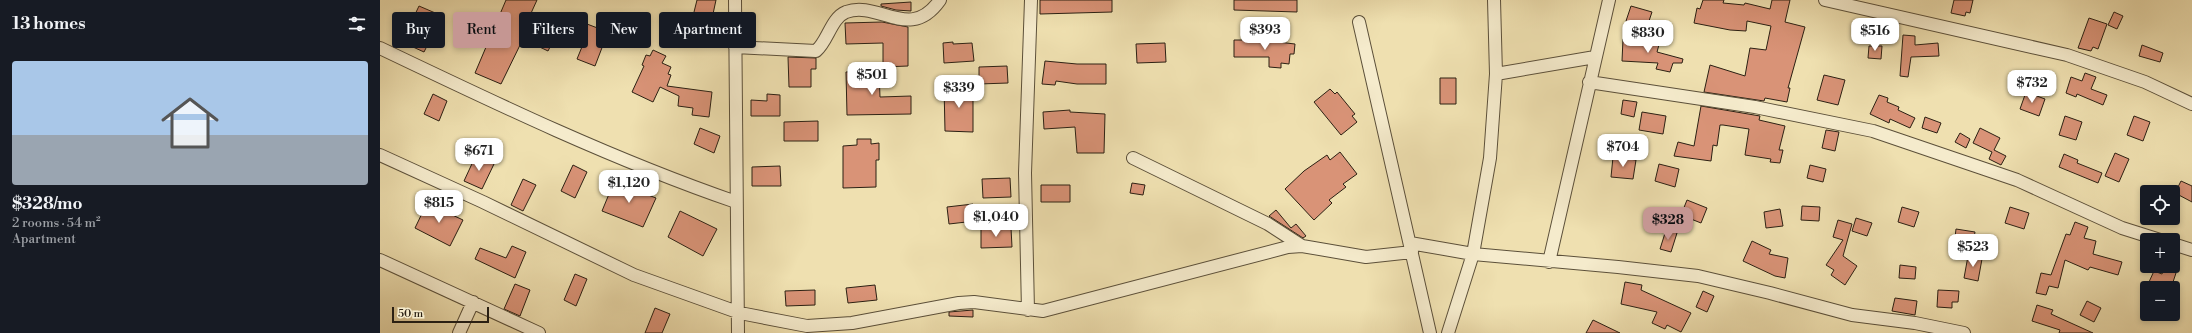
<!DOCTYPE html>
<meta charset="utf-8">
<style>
body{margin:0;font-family:"Libre Bodoni",serif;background:#20242c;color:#f1f3f6;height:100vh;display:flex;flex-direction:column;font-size:15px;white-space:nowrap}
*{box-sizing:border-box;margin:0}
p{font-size:13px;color:#9ea1a6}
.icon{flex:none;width:22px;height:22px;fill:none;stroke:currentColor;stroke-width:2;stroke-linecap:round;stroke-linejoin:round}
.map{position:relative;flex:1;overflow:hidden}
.side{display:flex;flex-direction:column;background:#171b24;width:380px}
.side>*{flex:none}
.top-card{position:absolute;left:12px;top:12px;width:380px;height:36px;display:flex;gap:8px}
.fabs{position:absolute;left:1760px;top:185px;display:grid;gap:8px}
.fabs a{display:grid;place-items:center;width:40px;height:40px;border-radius:4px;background:#171b24;box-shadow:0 2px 6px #0003;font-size:20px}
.scale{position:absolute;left:12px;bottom:10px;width:97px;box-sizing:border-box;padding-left:4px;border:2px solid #2b2013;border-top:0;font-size:11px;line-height:14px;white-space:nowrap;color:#2b2013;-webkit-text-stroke:3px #f5ebcc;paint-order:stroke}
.price{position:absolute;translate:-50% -34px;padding:0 9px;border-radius:8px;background:#fff;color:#222;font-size:13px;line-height:26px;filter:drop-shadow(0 1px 2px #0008)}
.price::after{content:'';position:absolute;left:50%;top:24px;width:12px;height:9px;margin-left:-6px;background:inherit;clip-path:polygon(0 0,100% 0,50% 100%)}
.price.active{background:#c59692;color:#111}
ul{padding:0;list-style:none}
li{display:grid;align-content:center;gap:8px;height:212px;padding:0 12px}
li+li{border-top:1px solid #363941}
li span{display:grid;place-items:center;height:124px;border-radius:4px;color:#555}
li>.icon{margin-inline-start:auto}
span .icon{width:72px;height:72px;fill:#fffc;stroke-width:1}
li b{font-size:17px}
h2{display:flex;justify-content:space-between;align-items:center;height:48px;padding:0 12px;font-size:17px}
.chip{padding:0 14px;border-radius:4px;background:#171b24;box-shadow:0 2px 6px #0003;font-size:14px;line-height:36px}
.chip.active{background:#c59692;color:#111}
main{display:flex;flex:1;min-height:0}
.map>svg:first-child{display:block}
</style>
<main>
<section class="side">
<h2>13 homes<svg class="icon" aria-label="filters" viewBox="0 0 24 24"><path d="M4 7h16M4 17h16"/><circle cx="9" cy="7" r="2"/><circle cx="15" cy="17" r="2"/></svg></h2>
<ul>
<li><span style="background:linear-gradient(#a9c7e8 60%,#9aa5b1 0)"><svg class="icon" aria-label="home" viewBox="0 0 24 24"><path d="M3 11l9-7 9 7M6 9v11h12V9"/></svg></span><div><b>$328/mo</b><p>2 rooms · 54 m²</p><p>Apartment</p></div></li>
</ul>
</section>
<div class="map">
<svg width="1812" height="333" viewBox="0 0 1812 333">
<rect width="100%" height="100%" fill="#efe0b0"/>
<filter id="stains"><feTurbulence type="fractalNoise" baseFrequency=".005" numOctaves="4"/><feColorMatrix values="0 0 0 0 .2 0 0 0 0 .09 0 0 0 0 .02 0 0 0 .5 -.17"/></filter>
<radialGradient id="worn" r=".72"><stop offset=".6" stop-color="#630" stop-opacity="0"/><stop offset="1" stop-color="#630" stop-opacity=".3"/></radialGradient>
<path fill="#d99377" stroke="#2b2013" d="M126,0H157L147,22L163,30L161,35L173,41L168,51L143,39L121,84L95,73Z
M317,0H336L333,14L339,15L336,27L324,24L322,31L310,28Z
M660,0H732V12L660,14Z
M854,0H917V12L854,10Z
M1323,0H1344L1343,3L1364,5L1365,3L1390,9L1392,0H1410L1405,22L1425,27L1408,88H1410L1407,102L1385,98L1384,101L1324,92L1330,65L1365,76L1370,48L1386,50L1391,26L1367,21L1366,31L1350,30L1314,23L1317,8L1320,9Z
M1574,0H1593L1590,13L1586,12L1585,16L1571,13Z
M531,2V11L516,10L501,6V4Z
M39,6L60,15L58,18L60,20L44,52L22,42Z
M1251,6L1272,12L1267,27L1246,21Z
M1734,12L1743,16L1737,29L1728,25Z
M1709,18L1727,24L1718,49L1713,47L1711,51L1698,48Z
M502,22L528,27V66L503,67V43L466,44L465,23Z
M207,24L228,32L215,66L197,59L206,37L202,36Z
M1523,35L1535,36V45L1558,43L1559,56L1531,57L1528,77L1520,76Z
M1243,39L1280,41L1277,52L1303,59L1302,63H1293L1290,72L1276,69L1278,63L1242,61Z
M854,40H880L915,44L914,54H910L909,64L901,63V68L889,67V57H854Z
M573,42V44L592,43L594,61L564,63L563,43Z
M785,43L786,62L757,63L756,44Z
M1762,45L1783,53L1780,62L1759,56Z
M1489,46H1502L1501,59L1488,58Z
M273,50L286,56L282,63L291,67L288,74L291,75L287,86L332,92L329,117L312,115L313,108L298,106L299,96L280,87L273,102L252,92L264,66L262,65L266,55L270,56Z
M408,57L436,58V69H431V87H409Z
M665,61L697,64H726V84H697L676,81L675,85L662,84Z
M627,66L628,83L599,84V67Z
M499,70L500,97L531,96V114L467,115L466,72Z
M1705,73L1716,77L1711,89L1727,95L1723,105L1697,94L1696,97L1686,93L1691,77L1702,81Z
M1444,75L1465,80L1458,105L1437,100Z
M1060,78H1076V104H1060Z
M564,86H593V132L565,131Z
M950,89L955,94L957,92L975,114L972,116L977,122L961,135L934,102Z
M1646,92L1665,99L1659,116L1640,109Z
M53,94L67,101L59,121L44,114Z
M387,94L400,95V116H371V100L387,101Z
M1499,95L1508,98L1507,102L1519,107L1518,110L1535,118L1530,128L1510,119L1509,123L1490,114Z
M1243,100L1257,102L1254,117L1241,114Z
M1321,106L1380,116L1379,120L1405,126L1399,150H1403L1400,163L1390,162L1391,159L1365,155L1369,129L1343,125H1340L1337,146L1333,145L1331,161L1294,156L1298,142L1314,146Z
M690,110V112L725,114L724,153H697L695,127L664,129L663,112Z
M1262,112L1286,116L1283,134L1259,130Z
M1685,116L1702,122L1696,140L1679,135Z
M1754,116L1770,122L1763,141L1747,135Z
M1545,117L1561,123L1557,133L1542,128Z
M438,121V141H404V122Z
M320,128L340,136L334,153L314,144Z
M1600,128L1620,138L1614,150L1626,156L1621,165L1609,159L1612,152L1593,143Z
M1446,130L1459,132L1455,151L1442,148Z
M1580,133L1590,139L1586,148L1575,142Z
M477,139H491V144L499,143V160H496V187L463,188V146L477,145Z
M960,152L977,174L963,184L966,187L949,200L952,203L934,220L905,189L924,171L947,155L950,160Z
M1735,153L1749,159L1739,182L1725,176Z
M1684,154L1698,160L1697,163L1722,173L1718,183L1679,167Z
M96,155L114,164L102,189L84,181Z
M1233,157L1256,160L1253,179L1231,177Z
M1279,164L1299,169L1295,187L1275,181Z
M193,165L207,172L195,198L181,191Z
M1430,165L1446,169L1443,182L1427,178Z
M400,166L401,186H372V167Z
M630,178L631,197L603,198L602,179Z
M143,179L156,185L143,211L131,205Z
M1801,181L1812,186V202L1795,193Z
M234,182L276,198L263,227L222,211Z
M752,183L765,185L763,195L750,193Z
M661,185H690V202H661Z
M1307,200L1327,208L1321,223L1301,215Z
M47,203L83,220L70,246L35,228Z
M593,204L595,221L569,224L567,207Z
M1422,206L1440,207L1439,221L1421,220Z
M1522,207L1539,212L1534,227L1518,222Z
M1630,207L1649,213L1644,229L1625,223Z
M1400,209L1403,226L1386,228L1384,212Z
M896,210L911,228L916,224L926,236L923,238L889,216Z
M300,211L337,229L323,256L288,237Z
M1476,218L1492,223L1487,236L1472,231Z
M1458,220L1472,224L1463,256L1477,266L1465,285L1451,275L1454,270L1446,265L1463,240L1453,237Z
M1695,222L1708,227L1704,238L1716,241L1713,254L1742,262L1738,275L1710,267L1708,270L1685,260L1678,288L1669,286L1666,295L1656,293L1661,273L1671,275L1686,234L1690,235Z
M631,228L632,247L601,248V229Z
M1576,229L1595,232L1592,249L1574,246Z
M1286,230L1297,233L1291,252L1280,249Z
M1372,241L1391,250L1389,254L1408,258L1405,278L1395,276L1363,261Z
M132,246L146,252L135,278L95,259L100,248L126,258Z
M1588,256L1602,259L1598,281L1584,278Z
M1520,265L1536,267L1535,279L1519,278Z
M1784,269L1796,273L1791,288L1769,282L1774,271L1782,274Z
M195,274L207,279L196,306L184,300Z
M1245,282L1262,285L1261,290L1311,313L1301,332L1287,325L1285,329L1272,323L1277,312L1241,304Z
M135,284L150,290L140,316L124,309Z
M495,285L497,300L468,303L466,288Z
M435,290V305L406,306L405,291Z
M1558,290L1579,291L1578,302H1572V308L1557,307Z
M1323,291L1334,296L1327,312L1316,307Z
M1515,298L1537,301L1535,315L1512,311Z
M1707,301L1721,308L1714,322L1700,315Z
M1657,305L1673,310L1671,314L1713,333H1679L1680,330L1652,321Z
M275,308L290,314L282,333H265Z
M593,310V317L569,316V312Z
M1213,320L1240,333H1206Z"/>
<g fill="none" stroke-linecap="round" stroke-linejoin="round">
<g stroke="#5c503a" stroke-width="14">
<path id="street" d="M355,0L358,333
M1445,0L1687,55L1765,82L1812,104
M979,22L1050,333
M355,47L436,51C448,41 451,18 466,12C499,0 530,43 560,0
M0,48C117,104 234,160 356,202
M1116,74L1215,57
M1209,82L1375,107L1493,131L1637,180L1742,228L1780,240
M0,155L103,202L254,275L360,313L427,326L472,323L579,303L594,302L663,311L908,247L922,246L986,257L1032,252
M753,158L888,224L922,246
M1030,243L1093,254L1238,267L1318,276L1390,293L1472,315L1535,323L1584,333
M1793,244L1812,250
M0,260L159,333
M1169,262L1229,0
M648,310L645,173L651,0
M79,333L93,302
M1068,333L1093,254L1110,158L1116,74L1114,0"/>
</g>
<use href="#street" stroke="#f5ebcc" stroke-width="12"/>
</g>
<rect width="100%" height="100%" filter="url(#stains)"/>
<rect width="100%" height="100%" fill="url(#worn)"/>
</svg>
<div class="fabs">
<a><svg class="icon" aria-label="locate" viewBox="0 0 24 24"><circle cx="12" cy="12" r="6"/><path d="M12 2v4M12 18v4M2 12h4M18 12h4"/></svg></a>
<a>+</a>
<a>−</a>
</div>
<div class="scale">50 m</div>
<b class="price" style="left:885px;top:51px">$393</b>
<b class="price" style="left:1495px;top:52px">$516</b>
<b class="price" style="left:1268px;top:54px">$830</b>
<b class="price" style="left:492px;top:96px">$501</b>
<b class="price" style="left:1652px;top:104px">$732</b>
<b class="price" style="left:579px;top:109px">$339</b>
<b class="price" style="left:1243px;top:168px">$704</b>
<b class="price" style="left:99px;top:172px">$671</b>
<b class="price" style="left:249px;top:204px">$1,120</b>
<b class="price" style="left:59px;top:224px">$815</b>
<b class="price" style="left:616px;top:238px">$1,040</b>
<b class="price active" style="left:1288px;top:241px">$328</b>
<b class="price" style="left:1593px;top:268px">$523</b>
<div class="top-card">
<a class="chip">Buy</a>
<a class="chip active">Rent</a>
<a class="chip">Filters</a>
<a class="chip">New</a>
<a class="chip">Apartment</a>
</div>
</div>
</main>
